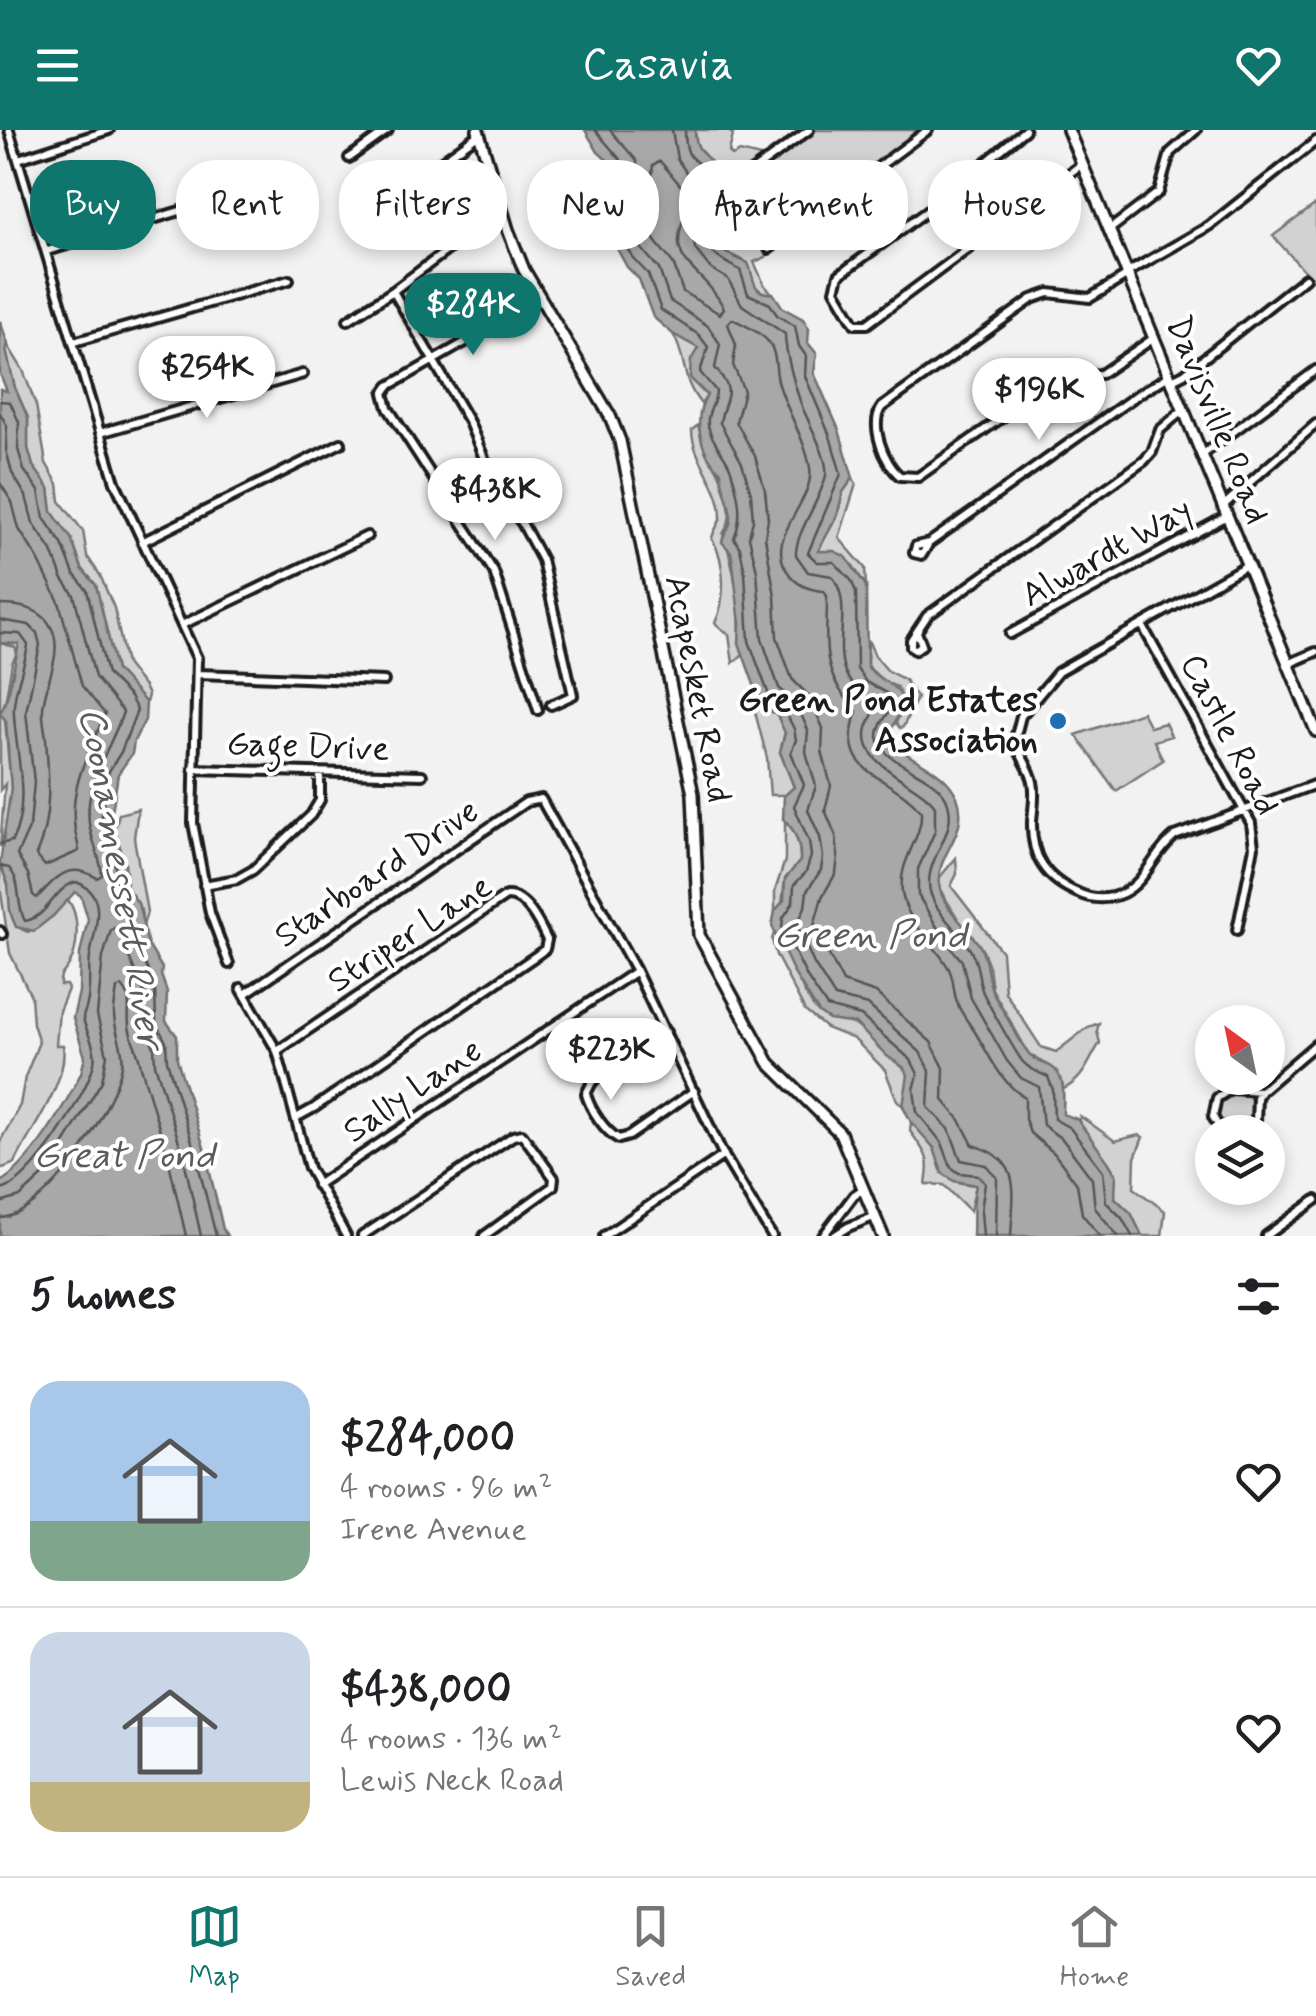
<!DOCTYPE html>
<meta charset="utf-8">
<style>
body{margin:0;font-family:Mynerve,sans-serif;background:#f2f2f2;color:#202124;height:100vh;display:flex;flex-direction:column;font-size:38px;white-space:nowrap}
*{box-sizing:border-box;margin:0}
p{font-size:32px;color:#757577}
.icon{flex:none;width:55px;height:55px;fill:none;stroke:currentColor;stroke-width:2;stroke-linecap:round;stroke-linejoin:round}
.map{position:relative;height:1106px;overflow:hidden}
.side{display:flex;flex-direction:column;background:#fff;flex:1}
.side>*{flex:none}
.banner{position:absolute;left:30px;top:30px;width:1258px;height:90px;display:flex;gap:20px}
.needle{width:65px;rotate:327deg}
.buttons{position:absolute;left:1195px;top:875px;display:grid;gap:20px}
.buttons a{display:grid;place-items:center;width:90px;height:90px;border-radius:50%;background:#fff;box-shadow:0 5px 15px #0003;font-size:50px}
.price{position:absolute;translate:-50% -85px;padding:0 22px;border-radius:35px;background:#fff;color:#222;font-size:32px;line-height:65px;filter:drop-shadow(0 2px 5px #0008)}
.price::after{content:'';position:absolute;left:50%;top:60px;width:30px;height:22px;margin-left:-15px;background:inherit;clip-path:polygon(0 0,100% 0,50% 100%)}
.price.active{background:#0f766e;color:#fff}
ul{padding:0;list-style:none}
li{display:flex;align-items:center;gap:30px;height:250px;padding:0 30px}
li+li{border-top:2px solid #e0e0e0}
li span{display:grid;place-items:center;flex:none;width:280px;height:200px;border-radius:30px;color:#555}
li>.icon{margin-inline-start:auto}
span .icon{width:120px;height:120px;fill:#fffc;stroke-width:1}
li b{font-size:42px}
h2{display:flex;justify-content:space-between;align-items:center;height:120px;padding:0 30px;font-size:42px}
.tag{padding:0 35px;border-radius:40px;background:#fff;box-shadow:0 5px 15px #0003;font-size:35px;line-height:90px}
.tag.active{background:#0f766e;color:#fff}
header{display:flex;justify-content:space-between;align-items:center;height:130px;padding:0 30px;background:#0f766e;color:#fff;font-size:45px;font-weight:600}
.tab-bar{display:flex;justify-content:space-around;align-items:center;height:140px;border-top:2px solid #e0e0e0;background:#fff;font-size:28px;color:#757577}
.tab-bar a{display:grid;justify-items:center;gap:5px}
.tab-bar .active{color:#0f766e}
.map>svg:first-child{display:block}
</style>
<header><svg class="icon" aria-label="menu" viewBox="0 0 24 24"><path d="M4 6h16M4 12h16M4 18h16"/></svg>Casavia<svg class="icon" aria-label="heart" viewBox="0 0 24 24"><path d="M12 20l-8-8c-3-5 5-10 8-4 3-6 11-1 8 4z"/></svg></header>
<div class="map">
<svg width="1316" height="1106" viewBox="0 0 1316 1106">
<rect width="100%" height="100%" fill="#f2f2f2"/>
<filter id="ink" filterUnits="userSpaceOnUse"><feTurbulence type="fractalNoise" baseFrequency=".01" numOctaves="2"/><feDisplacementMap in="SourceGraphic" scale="20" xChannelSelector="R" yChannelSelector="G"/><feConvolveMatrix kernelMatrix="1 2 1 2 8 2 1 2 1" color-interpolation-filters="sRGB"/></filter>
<g filter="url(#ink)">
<path fill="#d2d2d2" stroke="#777" stroke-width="2.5" d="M695,0H728L733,5L729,22L732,26L740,22L764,28L743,51L814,0H923L765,118L766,127L754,132L765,156L772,163L765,164L754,156L750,139L741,129L726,123L714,107L727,95L732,83L730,74L723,52L697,19Z
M1316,74V154L1273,106Z
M673,204L698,218L693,252L707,266L701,274C680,248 688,231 673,204Z
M7,214L23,240L36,275L46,333L58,354L60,371L83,401L87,426L100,445L114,478L126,534L144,557L148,565L146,573L116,540L96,455L82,438L71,408L52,382L49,358L33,336L28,318V288L15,258L6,221Z
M698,295C706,329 746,371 723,404C732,428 735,450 739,475C741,492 737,507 743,524L733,533L729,505L715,493C726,471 726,431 712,409C713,400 720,394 721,386C721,354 692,330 692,300Z
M853,348L856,354L839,408L865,438L866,456C848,429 852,425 818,421L837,386L843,362Z
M868,510L875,526L888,541L905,550L917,568L903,597L900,598L896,593L904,575L897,557L884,552L867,536Z
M0,513L15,517L17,523L12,533L4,579L11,658L8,693L0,717L5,654L0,660Z
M762,577L777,585L785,602L780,622L794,657L786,665H770L767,628L754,578Z
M1142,582L1150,597L1165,593L1171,606L1154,611L1163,630L1116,661L1076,605Z
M138,679L134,708L147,782L143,796L141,780L127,758L124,733L116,712L115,698L119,684Z
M785,692C796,699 801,718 800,731L785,749L782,774L775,781V761L785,730Z
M956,728L957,744L951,756L1002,822L1005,862L1041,917L1056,922L1088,897L1099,893L1097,901L1100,913C1088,931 1085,948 1064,959L1056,940L1029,924L992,859L989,836L983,821L963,797L939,758L940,747Z
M0,733C2,741 7,749 9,758C13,776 5,795 28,802L53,786L66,768C80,782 79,816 70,833C65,843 59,843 60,855H66L68,859L59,881L56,915H63C69,951 30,1000 15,1033L3,1038L0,1037L1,1010L20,975L25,947L39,912L33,894L31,866L10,823L0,756Z
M774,803C791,824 797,856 815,879C826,892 836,888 850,892C857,894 907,939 908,945C909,953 904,969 903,976L897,970L885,940L854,909L826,898L805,881L776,825L772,810Z
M1215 981a20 20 0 1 1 40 0a20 20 0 1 1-40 0Z
M1080,986L1115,1011L1139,1005L1143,1007L1135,1028L1134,1058L1165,1081L1162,1106H1142L1131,1083L1115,1068L1114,1041L1079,993Z
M911,992C919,999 928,1008 933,1017C947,1043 940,1052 976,1055L970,1081L944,1055L926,1054C931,1026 926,1024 910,1001Z"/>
<path fill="#a8a8a8" stroke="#707070" stroke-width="2.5" d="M585,0H695C695,23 707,24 718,41C726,53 731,73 731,88L714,107L726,123L748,133C755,148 751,165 773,163L783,178L803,189L809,199L808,213L817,224L814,243L839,300L853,348L843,362L837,386L818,421H834L846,427L866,456L867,536C880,554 897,551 904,573L888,607C906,632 944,636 957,667C971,703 936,723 939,754C941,777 968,797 980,816C989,832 986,852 995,867C1005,882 1020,914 1030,925C1036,932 1042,932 1050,936C1067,945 1063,969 1063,984L1077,989L1109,1033L1116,1045L1115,1068L1131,1083L1142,1106H973C974,1087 972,1074 976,1055L954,1051L942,1043L934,1018L911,992L903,976L908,945L903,937L887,926L856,894L829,890L819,883L795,845L772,796L775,781L784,770L785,749L800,731C801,716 795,698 783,689L784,666L794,657L780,622L785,603L777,585L762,577L739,513L740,494L733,434L731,422L722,412C723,404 731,397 731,389C731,372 721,358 721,342C700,324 692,289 707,265L690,248L691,230L698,218L673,204L653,187L639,149L627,137L604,95L613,73L616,38L598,22Z
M0,191L8,214L6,220L15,258L28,288V318L33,336L49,358L52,382L71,408L82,439L96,455L116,540L146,573L145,590L134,611L132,624L118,644L111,688L125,733L127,758L138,773L148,815L162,838L161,845L167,862L166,891L177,906V929L205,1021L223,1099L227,1106H0V1052C30,1036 66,974 81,943L85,927L73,888L79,862L80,824L88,789L81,766L75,762L53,786L34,801L16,797L10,782L8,754L0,733L11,658L6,591L0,583C10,567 14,534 19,514L0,513V259L7,261L0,244Z"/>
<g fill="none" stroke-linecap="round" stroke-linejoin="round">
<path stroke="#545454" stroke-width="2.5" d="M595,0L625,35L624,69L615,93L633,128L648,144L661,180L699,205L708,217L700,242L716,261C716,275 704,284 709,299C713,314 727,326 731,340C738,363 744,385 734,408L740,418L745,443L749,511L770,568L784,579L794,599L796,610L791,622L804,655L794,676L809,711L811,726L806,742L794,755L793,773L783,788L782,797L808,849L827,877L861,886L911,930L918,944L914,960L917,982L942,1013L951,1037L959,1043L978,1045L985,1053L981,1081L983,1106
M610,0L637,31V69L630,92L642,119L659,139L670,171L708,196L720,214L715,238C738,264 724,266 720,293L742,333L751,363L753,390L749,407L757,441L762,509L779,558L796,573L808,600L806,622L816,656L808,680L820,707L823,727L821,740L807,761L805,777L797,795L814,834L835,867L868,875L920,922L930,941L928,977L949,999L961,1030L986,1035L997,1048L996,1106
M672,0L677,29L686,42L699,53L707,78L693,99L695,119L711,139L728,149L742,175L785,204C785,223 796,261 803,279C810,295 829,330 826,345C821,370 795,403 796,425L808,442L832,446C855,476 830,517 848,548C855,561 868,567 877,576C874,583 869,590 867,598C857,636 918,651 935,676V701L918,739V765L944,809L962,831L971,868L1007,931L1021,948L1039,957L1043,995L1063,1010L1092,1049L1095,1078L1118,1106
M685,0C685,36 698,26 710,47C716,57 721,75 721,86L706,102C704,122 724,132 740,140L748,164L770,174L777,185L795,196L799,216L806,226L805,246L830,306L841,344L808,423L817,432H834L851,450L856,462L857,539L866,552L890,565L894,573C890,583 877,595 878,607C881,636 939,642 948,673C957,703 929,724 929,753C929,780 961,801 972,823C979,836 978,847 982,860C983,865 1018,927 1023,932C1030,940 1040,943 1048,947L1053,960L1054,989L1070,998L1103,1041L1106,1072L1122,1088L1132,1106
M660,31L686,62L690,74C659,136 700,132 724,178L720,184L683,162L673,133L655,111L647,92L653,35Z
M0,271L10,272L19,292L18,319L24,340L39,361L44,388L62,414L74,444L87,460L107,544L130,567L137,580L121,622L109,641L101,690L115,736L117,760L129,778L136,812L155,857L156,893L166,912L167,931L195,1022L216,1106
M0,283L7,296L6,320L12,343L26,366L33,393L52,421L62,448L74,465L95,547L123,582C111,619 84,652 89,693C91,710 101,728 102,745L97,748C69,730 56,748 37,768L33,765L28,744L17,725L30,696L34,652L26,582L40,515L37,503L29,495L0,490
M0,353L12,372L19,399L38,429L59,472L82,556L105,584C91,618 71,652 74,690C74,701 78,711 79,721L45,736L36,725C52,689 49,647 46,609C45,599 42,588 43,578C45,554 62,525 53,501C44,478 21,475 0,475
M0,503L20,504L28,515C25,537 12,563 14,585C16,625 31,673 12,711L0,714
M0,736L9,738C23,754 15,773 25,791C49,787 53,758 76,752C111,764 93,804 90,827C88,842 91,858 87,874C87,877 83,885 83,888C86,903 97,916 94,933C88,962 30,1057 0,1060
M0,1073L20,1067L46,1043L102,951L107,925L97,885L103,827L111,800L116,797L144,862V895L154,917L155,934L183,1025L201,1106
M0,1088C48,1086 113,979 122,936C125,917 113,900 114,882C114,875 116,867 117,859L122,856C133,868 127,880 129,896C131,911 139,921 141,937L168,1028L186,1106
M1011,1106C1013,1062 1024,1030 973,1015L960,990L943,970L944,938L931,912L876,863L843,852L814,796L822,767L836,743L838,726L836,706L825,680L831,656L822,621L823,598L808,565L792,549L777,507L775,466L765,407L768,389L765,360L755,326L736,292L744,261L733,235L736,215L728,194L732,189C743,194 763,203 770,214C777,224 775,240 778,251C786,281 805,308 810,338C815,374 760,408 790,445C798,456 810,460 824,461L827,466C827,517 819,542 857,581C834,646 891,644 921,681C923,709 898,729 902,762C906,793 936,814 949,839C954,849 953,859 956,869C959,882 968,891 975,902C991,928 999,950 1025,968V989L1030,1003L1054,1023L1077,1054L1082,1084L1100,1106"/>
<g stroke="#1c1c1c" stroke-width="14">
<path id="minor" d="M9,0L115,352L197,528L193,693L210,783L229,834
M1025,0L927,81L839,145L835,160L855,194H867L1082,34
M349,28L388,0
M18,29L109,0
M743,48L809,0
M360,91L479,4
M1109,100L1159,62L1170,23L1196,0
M769,119L928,0
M47,121L283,50
M1127,143L1209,96L1316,11
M1128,145L1090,168L1049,163L1032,169L882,277C869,294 884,334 900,346L918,347L1052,252L1066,247L1101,244L1154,208
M393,161L469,292L498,362L522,393L542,430L573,565L551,575
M348,190L393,161L501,80
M74,212L289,150
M1172,250L1184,244L1305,148
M100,303L303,244
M1202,325L1316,240
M1223,376L1316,294
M142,412L341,313
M929,413L1137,265L1169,246
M929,413L922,425L914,423L916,416Z
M1247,435L1058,542L1021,586L1015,609C1018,625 1030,636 1033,652C1036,665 1033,677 1032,691C1031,727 1045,749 1078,763C1093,770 1108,770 1123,763C1147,751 1154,722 1175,706L1316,654
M184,494L367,406
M1142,495L1251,693L1254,717L1237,800
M917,502L922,515L915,520L911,517V510L927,486L1144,331L1152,322L1160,300L1183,280
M1010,504L1227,386
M1288,534L1316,522
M198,544L384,551
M538,580L494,442L388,278L384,263L389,256L540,169
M193,639L422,645
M204,755L237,749L253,740L311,685L320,670V643
M0,801L2,804
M241,858L277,921L309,1038L346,1106
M245,864L526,672L541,669L636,841L723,1024L772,1106
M666,902L592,952L586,964C590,979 605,1002 619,1009L629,1006L694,961
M277,921L506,766C526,765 539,793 547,810L545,819L537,825L314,978L296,988
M1261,961L1316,914
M1228,1002L1219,997L1213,987L1217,968L1231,959L1261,961L1257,967L1256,991L1242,1002
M317,1055L636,841
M362,1106L513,1006L522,1004L554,1048L553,1056L484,1106
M604,1106L724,1025
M823,1106L854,1065L863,1059
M834,1106L848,1097L876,1086
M1266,1106L1316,1070"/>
</g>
<g stroke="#1c1c1c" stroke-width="16">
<path id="major" d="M478,0L508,100L524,140L610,286L620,311L693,664L699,805L769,933L840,1003L883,1106
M1068,0L1316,601"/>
</g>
<use href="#minor" stroke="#fff" stroke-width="6"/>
<use href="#major" stroke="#fff" stroke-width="9"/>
</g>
</g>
<circle fill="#1f6fb2" stroke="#fff" stroke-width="4" cx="1058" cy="591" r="10"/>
<g text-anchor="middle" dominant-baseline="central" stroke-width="8" stroke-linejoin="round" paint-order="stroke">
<g font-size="35" fill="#1c1c1c" stroke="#fff">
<text transform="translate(1217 290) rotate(68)">Davisville Road</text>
<text transform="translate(1107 423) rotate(-29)">Alwardt Way</text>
<text transform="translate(697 559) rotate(79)">Acapesket Road</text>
<text transform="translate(1229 605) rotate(63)">Castle Road</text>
<text transform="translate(308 617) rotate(2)">Gage Drive</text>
<text transform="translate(377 744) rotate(-34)">Starboard Drive</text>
<text transform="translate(410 804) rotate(-33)">Striper Lane</text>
<text transform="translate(413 961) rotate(-34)">Sally Lane</text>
</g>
<g font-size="35" font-weight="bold" fill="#1c1c1c" stroke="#fff" text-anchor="end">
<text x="1038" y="571">Green Pond Estates<tspan x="1038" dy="40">Association</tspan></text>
</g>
<g font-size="38" font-style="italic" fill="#5b5b5b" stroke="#fff">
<text transform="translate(120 748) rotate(80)">Coonamessett River</text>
<text x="870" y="806">Green Pond</text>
<text x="124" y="1026">Great Pond</text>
</g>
</g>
</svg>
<div class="buttons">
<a><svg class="needle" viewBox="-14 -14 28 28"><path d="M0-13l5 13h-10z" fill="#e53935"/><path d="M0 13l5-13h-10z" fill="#757577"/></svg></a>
<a><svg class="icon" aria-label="layers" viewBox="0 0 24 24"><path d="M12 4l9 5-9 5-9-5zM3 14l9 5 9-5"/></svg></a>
</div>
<b class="price active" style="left:473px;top:228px">$284K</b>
<b class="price" style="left:207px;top:291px">$254K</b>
<b class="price" style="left:1039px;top:313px">$196K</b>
<b class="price" style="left:495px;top:413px">$438K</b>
<b class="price" style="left:611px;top:973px">$223K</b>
<div class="banner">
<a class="tag active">Buy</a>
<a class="tag">Rent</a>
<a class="tag">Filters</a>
<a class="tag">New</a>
<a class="tag">Apartment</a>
<a class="tag">House</a>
</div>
</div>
<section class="side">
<h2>5 homes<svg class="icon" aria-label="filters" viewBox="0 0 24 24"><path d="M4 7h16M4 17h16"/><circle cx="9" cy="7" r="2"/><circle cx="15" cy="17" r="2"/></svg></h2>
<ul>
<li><span style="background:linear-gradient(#a9c7e8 70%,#7fa58c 0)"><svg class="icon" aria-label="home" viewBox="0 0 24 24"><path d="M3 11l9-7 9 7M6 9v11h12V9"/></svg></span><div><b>$284,000</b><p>4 rooms · 96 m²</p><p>Irene Avenue</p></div><svg class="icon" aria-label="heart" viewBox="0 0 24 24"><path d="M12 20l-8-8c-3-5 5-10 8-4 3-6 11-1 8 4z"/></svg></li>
<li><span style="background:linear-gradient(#c9d6e8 75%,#c2b280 0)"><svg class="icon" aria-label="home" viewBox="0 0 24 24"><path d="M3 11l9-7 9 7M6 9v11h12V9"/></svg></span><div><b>$438,000</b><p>4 rooms · 136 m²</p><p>Lewis Neck Road</p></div><svg class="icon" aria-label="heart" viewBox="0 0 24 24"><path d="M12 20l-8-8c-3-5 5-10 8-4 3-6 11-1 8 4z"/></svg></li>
</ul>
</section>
<nav class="tab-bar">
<a class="active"><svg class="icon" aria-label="map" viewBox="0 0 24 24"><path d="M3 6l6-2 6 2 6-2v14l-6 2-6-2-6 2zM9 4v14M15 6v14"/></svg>Map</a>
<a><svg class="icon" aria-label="saved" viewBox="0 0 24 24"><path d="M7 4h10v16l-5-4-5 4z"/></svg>Saved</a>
<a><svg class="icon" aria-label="home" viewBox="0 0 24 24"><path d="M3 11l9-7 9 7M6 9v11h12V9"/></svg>Home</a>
</nav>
